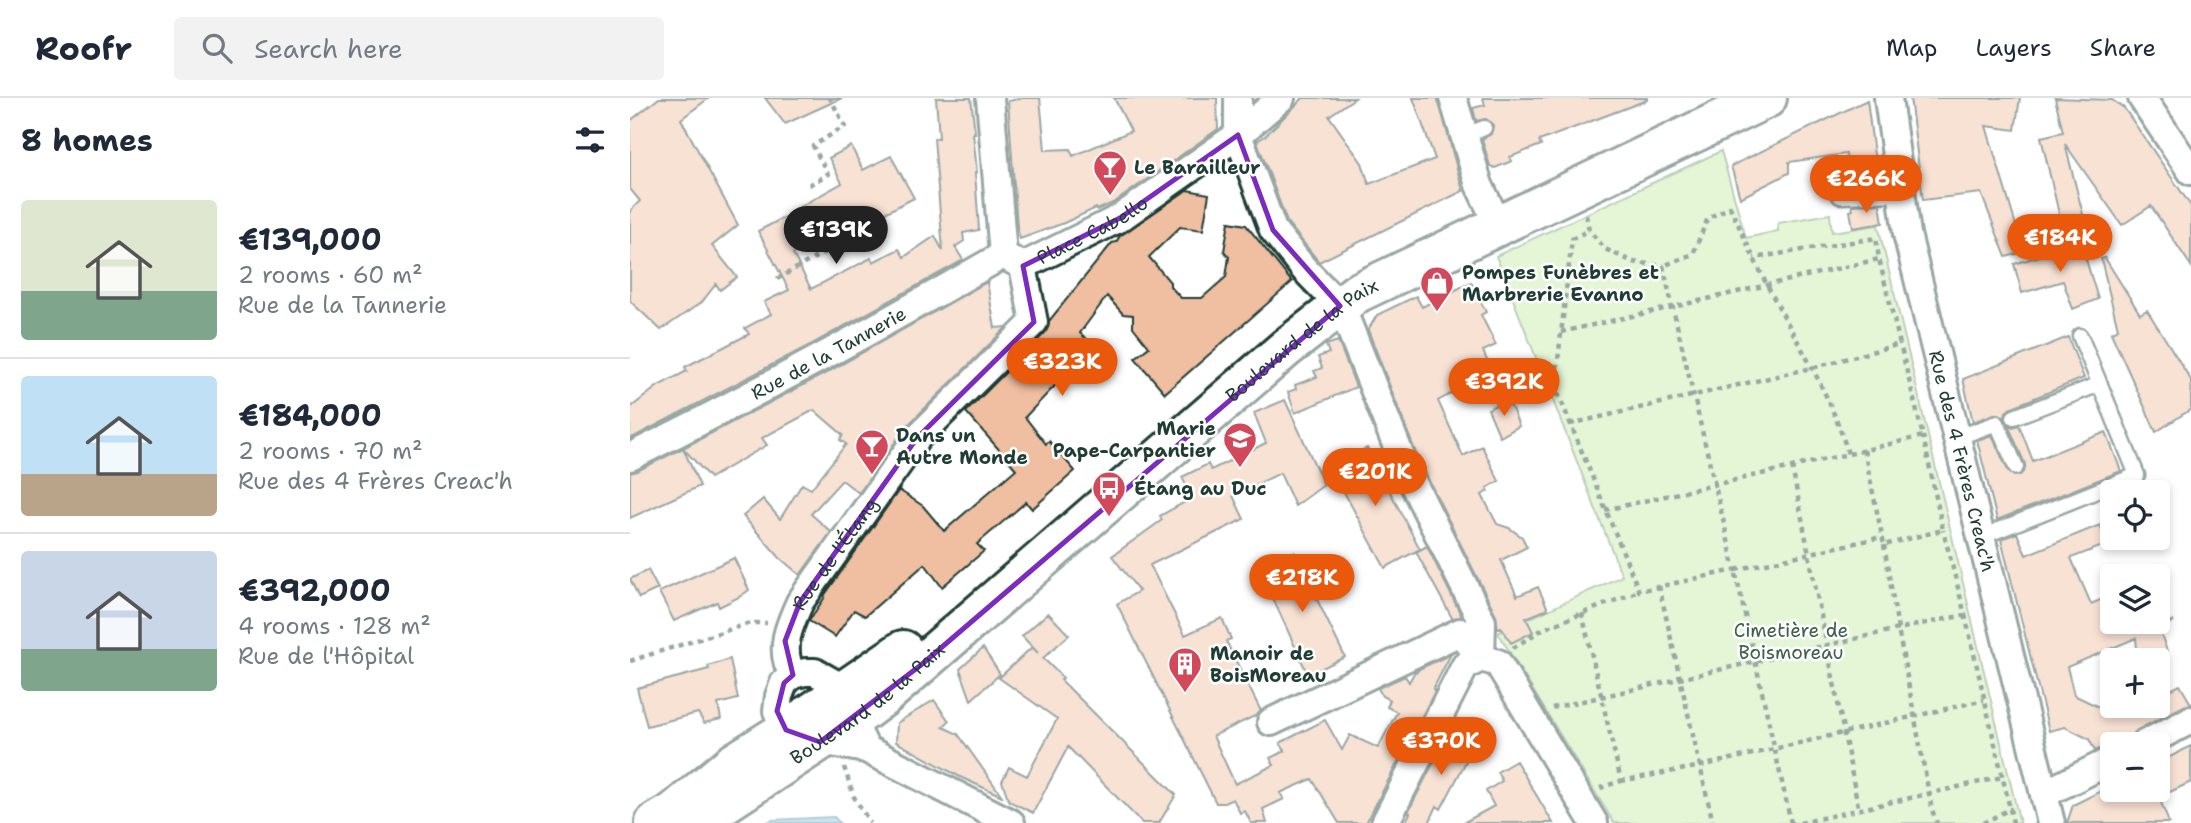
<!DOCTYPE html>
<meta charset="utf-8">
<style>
body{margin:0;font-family:"Shantell Sans",sans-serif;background:#f2f2f3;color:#1f2937;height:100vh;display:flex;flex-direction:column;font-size:26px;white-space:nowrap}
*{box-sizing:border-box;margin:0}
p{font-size:23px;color:#747a83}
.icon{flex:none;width:38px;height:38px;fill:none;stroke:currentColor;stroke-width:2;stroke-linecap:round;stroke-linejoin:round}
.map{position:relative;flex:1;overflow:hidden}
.drawer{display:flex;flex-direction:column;background:#fff;width:630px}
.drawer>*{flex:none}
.buttons{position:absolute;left:1470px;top:382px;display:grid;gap:14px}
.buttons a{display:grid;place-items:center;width:70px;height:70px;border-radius:7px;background:#fff;box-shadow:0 4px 10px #0003;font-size:35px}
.price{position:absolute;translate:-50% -60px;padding:0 16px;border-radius:24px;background:#ea580c;color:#fff;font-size:23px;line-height:46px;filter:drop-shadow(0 2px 4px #0008)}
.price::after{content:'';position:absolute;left:50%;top:42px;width:21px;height:16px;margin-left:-10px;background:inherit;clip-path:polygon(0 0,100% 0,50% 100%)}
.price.on{background:#222;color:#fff}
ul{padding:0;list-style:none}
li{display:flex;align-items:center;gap:21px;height:175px;padding:0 21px}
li+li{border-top:2px solid #e0e1e3}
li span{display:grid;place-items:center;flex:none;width:196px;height:140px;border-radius:7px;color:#555}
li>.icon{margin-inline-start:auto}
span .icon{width:84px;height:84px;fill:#fffc;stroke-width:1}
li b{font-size:30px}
h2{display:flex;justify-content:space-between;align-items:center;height:84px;padding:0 21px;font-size:30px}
header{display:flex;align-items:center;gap:42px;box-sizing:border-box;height:98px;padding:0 35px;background:#fff;border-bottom:2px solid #e0e1e3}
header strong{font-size:33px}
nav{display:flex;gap:38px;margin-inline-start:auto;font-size:24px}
.search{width:490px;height:63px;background:#f2f2f3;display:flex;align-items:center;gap:18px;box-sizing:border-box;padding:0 24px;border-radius:7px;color:#747a83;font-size:26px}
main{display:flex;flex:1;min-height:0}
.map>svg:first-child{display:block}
</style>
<header>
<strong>Roofr</strong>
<div class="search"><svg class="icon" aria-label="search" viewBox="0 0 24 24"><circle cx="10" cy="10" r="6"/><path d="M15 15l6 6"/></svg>Search here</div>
<nav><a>Map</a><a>Layers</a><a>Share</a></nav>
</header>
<main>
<section class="drawer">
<h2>8 homes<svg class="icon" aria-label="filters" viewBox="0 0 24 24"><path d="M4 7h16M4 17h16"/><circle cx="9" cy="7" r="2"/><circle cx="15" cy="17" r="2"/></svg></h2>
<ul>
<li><span style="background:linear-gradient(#dfe7d0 65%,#7fa58c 0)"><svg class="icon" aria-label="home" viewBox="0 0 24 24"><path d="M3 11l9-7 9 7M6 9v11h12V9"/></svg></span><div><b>€139,000</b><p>2 rooms · 60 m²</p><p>Rue de la Tannerie</p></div></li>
<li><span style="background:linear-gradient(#bfe0f5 70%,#b9a48a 0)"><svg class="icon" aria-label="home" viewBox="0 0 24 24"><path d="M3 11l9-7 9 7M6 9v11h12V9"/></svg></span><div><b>€184,000</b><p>2 rooms · 70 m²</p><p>Rue des 4 Frères Creac'h</p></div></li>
<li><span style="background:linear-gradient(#c9d6e8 70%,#7fa58c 0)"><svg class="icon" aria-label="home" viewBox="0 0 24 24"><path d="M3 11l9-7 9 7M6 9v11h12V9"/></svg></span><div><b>€392,000</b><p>4 rooms · 128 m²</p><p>Rue de l'Hôpital</p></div></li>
</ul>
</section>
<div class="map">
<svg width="1561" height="725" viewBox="0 0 1561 725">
<rect width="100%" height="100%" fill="#fff"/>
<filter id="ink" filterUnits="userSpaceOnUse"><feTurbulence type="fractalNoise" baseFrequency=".0143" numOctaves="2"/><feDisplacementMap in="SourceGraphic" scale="14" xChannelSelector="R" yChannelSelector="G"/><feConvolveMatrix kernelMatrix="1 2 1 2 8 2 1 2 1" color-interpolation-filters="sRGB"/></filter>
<g filter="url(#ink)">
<path fill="#c3eaa5" stroke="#71946c" stroke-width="2" d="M1091,53L1116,140L1148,133V125L1200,116L1202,134L1248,127L1390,725H984L868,535L992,478L866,158Z"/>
<path fill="#83c6e4" stroke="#5b8f9e" stroke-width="2" d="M204,719L210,725H136L142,722Z"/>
<path fill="#f0bea1" stroke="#1f3d34" stroke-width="2" d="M29,0H79L51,21L108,127L82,148L107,179L90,192L86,186L72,204L31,232L0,203V113L10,103L0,91V23Z
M135,0H212L155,26Z
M306,0H341L345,35H343L347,74H345L349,132L333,135L334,143L325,149L333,162L180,247L0,341V310L28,288L57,273L55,269L119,236L115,230L141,216L134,204L159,192L128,133L167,113L166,111L212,85L199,60L221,48L233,72L261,58L284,100L253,116L251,113L163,156L181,191L241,160L243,164L269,151L274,159L305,138L313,153L304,40H309Z
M393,0H410L415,52L440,51L443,58L501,33L484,0H587L588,31L485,104L467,112L466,110L434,125L390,141L387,129L378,3Z
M673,0H725L699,18L732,65L739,86L805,61L783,0H808L833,93L689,164L657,124L627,43L635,38Z
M853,0H1017V2L909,43L911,47L880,59L882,63L865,70L860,68L852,41L861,36L863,27L856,21L846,23L843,10L855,7Z
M1280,0H1390L1385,32L1356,28L1394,154L1376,159L1351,95L1293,102Z
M1425,0L1482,2L1494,10L1561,108V168L1521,108L1492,127L1435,46L1456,128L1433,133L1411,39L1433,34Z
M1237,2L1248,87L1220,88L1216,56L1159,64V75L1110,100L1101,68Z
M557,92L579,96L573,132L550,129L519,159L540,184V188L551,200H572L596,179L599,159L594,153L599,124L616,127L662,184L535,295L505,260L519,249L503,229V217L493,216L477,198L450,235L458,242L435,269L439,273L395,319L416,346L419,343L445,373L402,411L396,404L347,446L354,453L312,489L295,466L235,518L224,512L205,539L179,523L195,499L194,498L269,392L293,408L314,433L386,371L336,314L415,235L419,223L482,145L486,144L490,138Z
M1250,106L1253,125L1223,130L1220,113L1223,112L1222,107Z
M1451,145L1468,201L1443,211L1433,183L1392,195L1384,166Z
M1475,160L1510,216L1517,212L1561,282V311L1526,334L1481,235L1488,231L1471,161Z
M357,184L365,230L377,229L276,329L229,395L212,382L181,416L201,434L170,477L150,460L113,418L133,401L150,421L172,386L181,391L216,346L210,342L213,337L184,312L132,340L137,347L80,380L53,350L196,275Z
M841,184L856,214L851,217L866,247L853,253L859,267L840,277L844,283L808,303L833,358L852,348L869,383L857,390L858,393L852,397L867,426L879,430L892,439L897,449L871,462L887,498L908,489L918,511L896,520L903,534L881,545L871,529L868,531L866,517L789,363L738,232L747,217L786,198L792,209Z
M1438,239L1454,280L1382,309L1376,314L1375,319L1369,316H1364L1343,324L1333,281Z
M708,243L726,289L665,315L658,294L666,291L665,287L687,279L684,273L692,270L688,259L699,255L696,247Z
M878,301L889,328L870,339L858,311Z
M655,302L694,387L665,408L650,375L603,398L614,421L520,467L555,537L592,520L601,541L596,543L631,613L627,617L583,638L605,686L644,667L640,660L655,653L650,645L695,622L712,652L720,637L748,650L767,614L757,609L760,602L752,598L748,590L775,578L779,584L785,573L787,574L789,571L821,556L803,591L805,593L736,725H709L682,681L650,695L654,701L633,711L637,725H621L615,713L610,715L603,701L594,705H586L487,506L509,493L482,458L532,422L530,418L562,400L552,379L578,366L581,372L636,345L624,315Z
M1378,327L1383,329L1389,327L1403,363L1476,334L1491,373L1367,422L1347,342L1362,337L1378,373L1384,378L1390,377L1395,371V366Z
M53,350L70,388L0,420V375L7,373Z
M737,350L790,451L755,470L700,368Z
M1470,427L1478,446L1441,460L1461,506L1482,497V523H1544L1529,530L1538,556L1524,562H1508L1506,540L1437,569L1444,597L1479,614L1491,607H1528V598L1550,587L1561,606L1554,608L1507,632L1500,640L1488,646L1476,648L1465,653L1459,641L1435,629L1419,633L1371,441L1387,435L1396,457Z
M797,448L832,519L822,520L786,454Z
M664,454L715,559L678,577L629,470Z
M104,460L119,492L111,498L89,509L87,504L44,523L29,494Z
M18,472L28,491L9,500L0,481Z
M418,515L439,537L413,560L433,580L431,582L546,697L529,725H512L438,649L403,715L379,703L372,683L379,669L397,678L427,621L369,580L402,549L408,555L392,538Z
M353,550L370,576L341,602L330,571Z
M100,561L108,601L88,606L91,621L74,625L68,615L17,628L7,590L79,571L78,568Z
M304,602L319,623L313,629L328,636L372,698L332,680L266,644L267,625Z
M826,621L842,652L811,711L807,708L799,725H775L780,715L778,714Z
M1561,648V684L1529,699L1539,725H1437L1443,707L1475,691H1526L1528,696V665Z
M886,663L923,725H833L864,708L856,693L872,683L867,674Z"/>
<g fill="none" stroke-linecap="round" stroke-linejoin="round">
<g stroke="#1f3d34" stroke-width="19">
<path id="lane" d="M834,38L854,30
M1210,98L1271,96
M1384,319L1470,286
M1326,340L1367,325L1386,369
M1351,439L1507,377L1450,238"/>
</g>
<g stroke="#1f3d34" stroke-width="32">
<g id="street">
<path d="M360,0L373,157"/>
<path d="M608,0V37L643,132L674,171L710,208L715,218L775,369L852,524L851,560"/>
<path d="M823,0L849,87L861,112"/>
<path id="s1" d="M1258,0L1277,136L1421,725"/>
<path d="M1512,0L1561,73"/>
<path id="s2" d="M0,359C126,296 251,228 373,157L393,168"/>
<path d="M851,560L868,565L964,725"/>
<path id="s3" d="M163,577C148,552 159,528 170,504L287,340L404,224L393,168L490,120L608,37L651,0"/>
<path d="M641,624L830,534L851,560"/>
<path d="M1514,646L1561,622"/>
<path d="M236,651L222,622L212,594L206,586L185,574H175L163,577L154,585L149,598L147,613L156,632L167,639L236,651L381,725"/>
<path d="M1414,696L1482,662"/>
<path d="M755,725L835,568L851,560"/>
</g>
</g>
<g stroke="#1f3d34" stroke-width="44">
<g id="secondary">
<path d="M25,725L44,714L102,666L156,632L273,552"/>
<path id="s4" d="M65,725L222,622L253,599L656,250L727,195L1137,0"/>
</g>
</g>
<path stroke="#1f3d34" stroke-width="4.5" stroke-dasharray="5 5" stroke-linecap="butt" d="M179,87L198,76L183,48L215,28L200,0
M956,117L959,132L942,141L925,288L1009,493L1105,472L1033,168L1003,164L975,151L959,132
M147,181L242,128
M931,234L1043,209L1249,161L1246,140L1124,160
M940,326L1182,270L1270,246L1249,161
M1234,352L1254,447L1313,432L1293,338
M1219,356L1293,338L1270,246
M1162,369L1229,713
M975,412L1218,356C1202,298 1167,244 1139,191C1125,164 1113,136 1100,109L1078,120L1063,156L1033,168
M1254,447L1268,531L1335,517L1313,432
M1029,488L1083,725
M952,515L991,683L970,690
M1335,517L1380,711
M883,550L913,531L1009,493
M0,563L120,525H137
M922,610L1268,531L1302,712L1307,725
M214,669L224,699L240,725
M991,683L1071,668L1354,602
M1161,725L1105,472L1252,439
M1170,725L1372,679
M1353,725L1380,711L1383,725"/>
<use href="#lane" stroke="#fff" stroke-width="14"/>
<use href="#street" stroke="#fff" stroke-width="26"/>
<use href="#secondary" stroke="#fff" stroke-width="38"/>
</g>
</g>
<path d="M0 0H1561V725H0ZM608,37L643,132L710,208L291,567L190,644L156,632L147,613L154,585L163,577L155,543L170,504L287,340L404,224L393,168L490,120Z" fill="#fff" fill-opacity=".55" fill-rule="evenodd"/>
<path fill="none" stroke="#7b2cbf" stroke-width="5" stroke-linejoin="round" d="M608,37L643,132L710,208L291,567L190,644L156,632L147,613L154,585L163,577L155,543L170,504L287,340L404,224L393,168L490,120Z"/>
<defs>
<g id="bar-pin" transform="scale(1.75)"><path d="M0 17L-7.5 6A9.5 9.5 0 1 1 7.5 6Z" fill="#d1495b" stroke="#fff"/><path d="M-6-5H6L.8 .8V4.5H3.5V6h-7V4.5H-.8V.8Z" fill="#fff"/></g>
<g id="shop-pin" transform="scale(1.75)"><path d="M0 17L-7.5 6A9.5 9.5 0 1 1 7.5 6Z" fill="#d1495b" stroke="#fff"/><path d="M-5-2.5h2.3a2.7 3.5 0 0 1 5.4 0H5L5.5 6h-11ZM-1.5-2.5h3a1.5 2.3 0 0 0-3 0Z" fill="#fff"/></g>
<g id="school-pin" transform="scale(1.75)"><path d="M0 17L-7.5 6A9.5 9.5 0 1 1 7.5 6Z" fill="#d1495b" stroke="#fff"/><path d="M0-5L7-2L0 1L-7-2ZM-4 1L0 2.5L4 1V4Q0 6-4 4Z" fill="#fff"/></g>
<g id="bus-pin" transform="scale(1.75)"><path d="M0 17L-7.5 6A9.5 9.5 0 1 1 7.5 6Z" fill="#d1495b" stroke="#fff"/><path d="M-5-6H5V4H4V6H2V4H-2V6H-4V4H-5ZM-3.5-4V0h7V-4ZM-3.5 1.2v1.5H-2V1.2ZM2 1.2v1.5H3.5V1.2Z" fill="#fff"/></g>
<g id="building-pin" transform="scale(1.75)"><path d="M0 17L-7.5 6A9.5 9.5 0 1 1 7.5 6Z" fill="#d1495b" stroke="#fff"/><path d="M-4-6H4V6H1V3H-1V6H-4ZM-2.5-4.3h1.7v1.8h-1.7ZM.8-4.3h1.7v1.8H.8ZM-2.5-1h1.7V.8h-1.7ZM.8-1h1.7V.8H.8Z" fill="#fff"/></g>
</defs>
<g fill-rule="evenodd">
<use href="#bar-pin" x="480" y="69"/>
<use href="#shop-pin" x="807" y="185"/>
<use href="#school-pin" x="610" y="341"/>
<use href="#bar-pin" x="242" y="348"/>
<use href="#bus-pin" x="479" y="390"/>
<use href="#building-pin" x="555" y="566"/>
</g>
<g text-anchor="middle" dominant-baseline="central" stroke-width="5" stroke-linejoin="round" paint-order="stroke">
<g font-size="19" font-weight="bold" fill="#1f3d34" stroke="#fff" text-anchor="start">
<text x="504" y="69">Le Barailleur</text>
<text x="832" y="174">Pompes Funèbres et<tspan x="832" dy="22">Marbrerie Evanno</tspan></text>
<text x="586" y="330" text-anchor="end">Marie<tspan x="586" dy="22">Pape-Carpantier</tspan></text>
<text x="266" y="337">Dans un<tspan x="266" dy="22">Autre Monde</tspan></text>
<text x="504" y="390">Étang au Duc</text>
<text x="580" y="555">Manoir de<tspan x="580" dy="22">BoisMoreau</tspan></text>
</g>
<g font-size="19" fill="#1f3d34" stroke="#fff">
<text stroke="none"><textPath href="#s3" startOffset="578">Place Cabello</textPath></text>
<text stroke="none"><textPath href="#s4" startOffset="777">Boulevard de la Paix</textPath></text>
<text stroke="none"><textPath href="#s2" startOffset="224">Rue de la Tannerie</textPath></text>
<text stroke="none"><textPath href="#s1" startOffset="371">Rue des 4 Frères Creac'h</textPath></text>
<text stroke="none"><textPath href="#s3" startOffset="136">Rue de l'Étang</textPath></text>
<text stroke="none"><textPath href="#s4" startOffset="210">Boulevard de la Paix</textPath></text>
</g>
<g font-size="19" fill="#40604b" stroke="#fff">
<text x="1161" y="532">Cimetière de<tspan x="1161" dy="22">Boismoreau</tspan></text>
</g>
</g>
</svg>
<div class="buttons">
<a><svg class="icon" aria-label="locate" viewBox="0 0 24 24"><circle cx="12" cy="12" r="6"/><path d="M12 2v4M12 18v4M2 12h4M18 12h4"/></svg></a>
<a><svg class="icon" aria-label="layers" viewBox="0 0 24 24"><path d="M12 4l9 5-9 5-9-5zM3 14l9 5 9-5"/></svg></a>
<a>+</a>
<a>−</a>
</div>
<b class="price" style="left:1236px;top:117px">€266K</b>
<b class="price on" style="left:206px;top:168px">€139K</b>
<b class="price" style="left:1430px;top:176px">€184K</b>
<b class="price" style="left:432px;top:300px">€323K</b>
<b class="price" style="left:874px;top:320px">€392K</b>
<b class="price" style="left:745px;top:410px">€201K</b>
<b class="price" style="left:672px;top:516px">€218K</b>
<b class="price" style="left:811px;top:679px">€370K</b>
</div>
</main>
